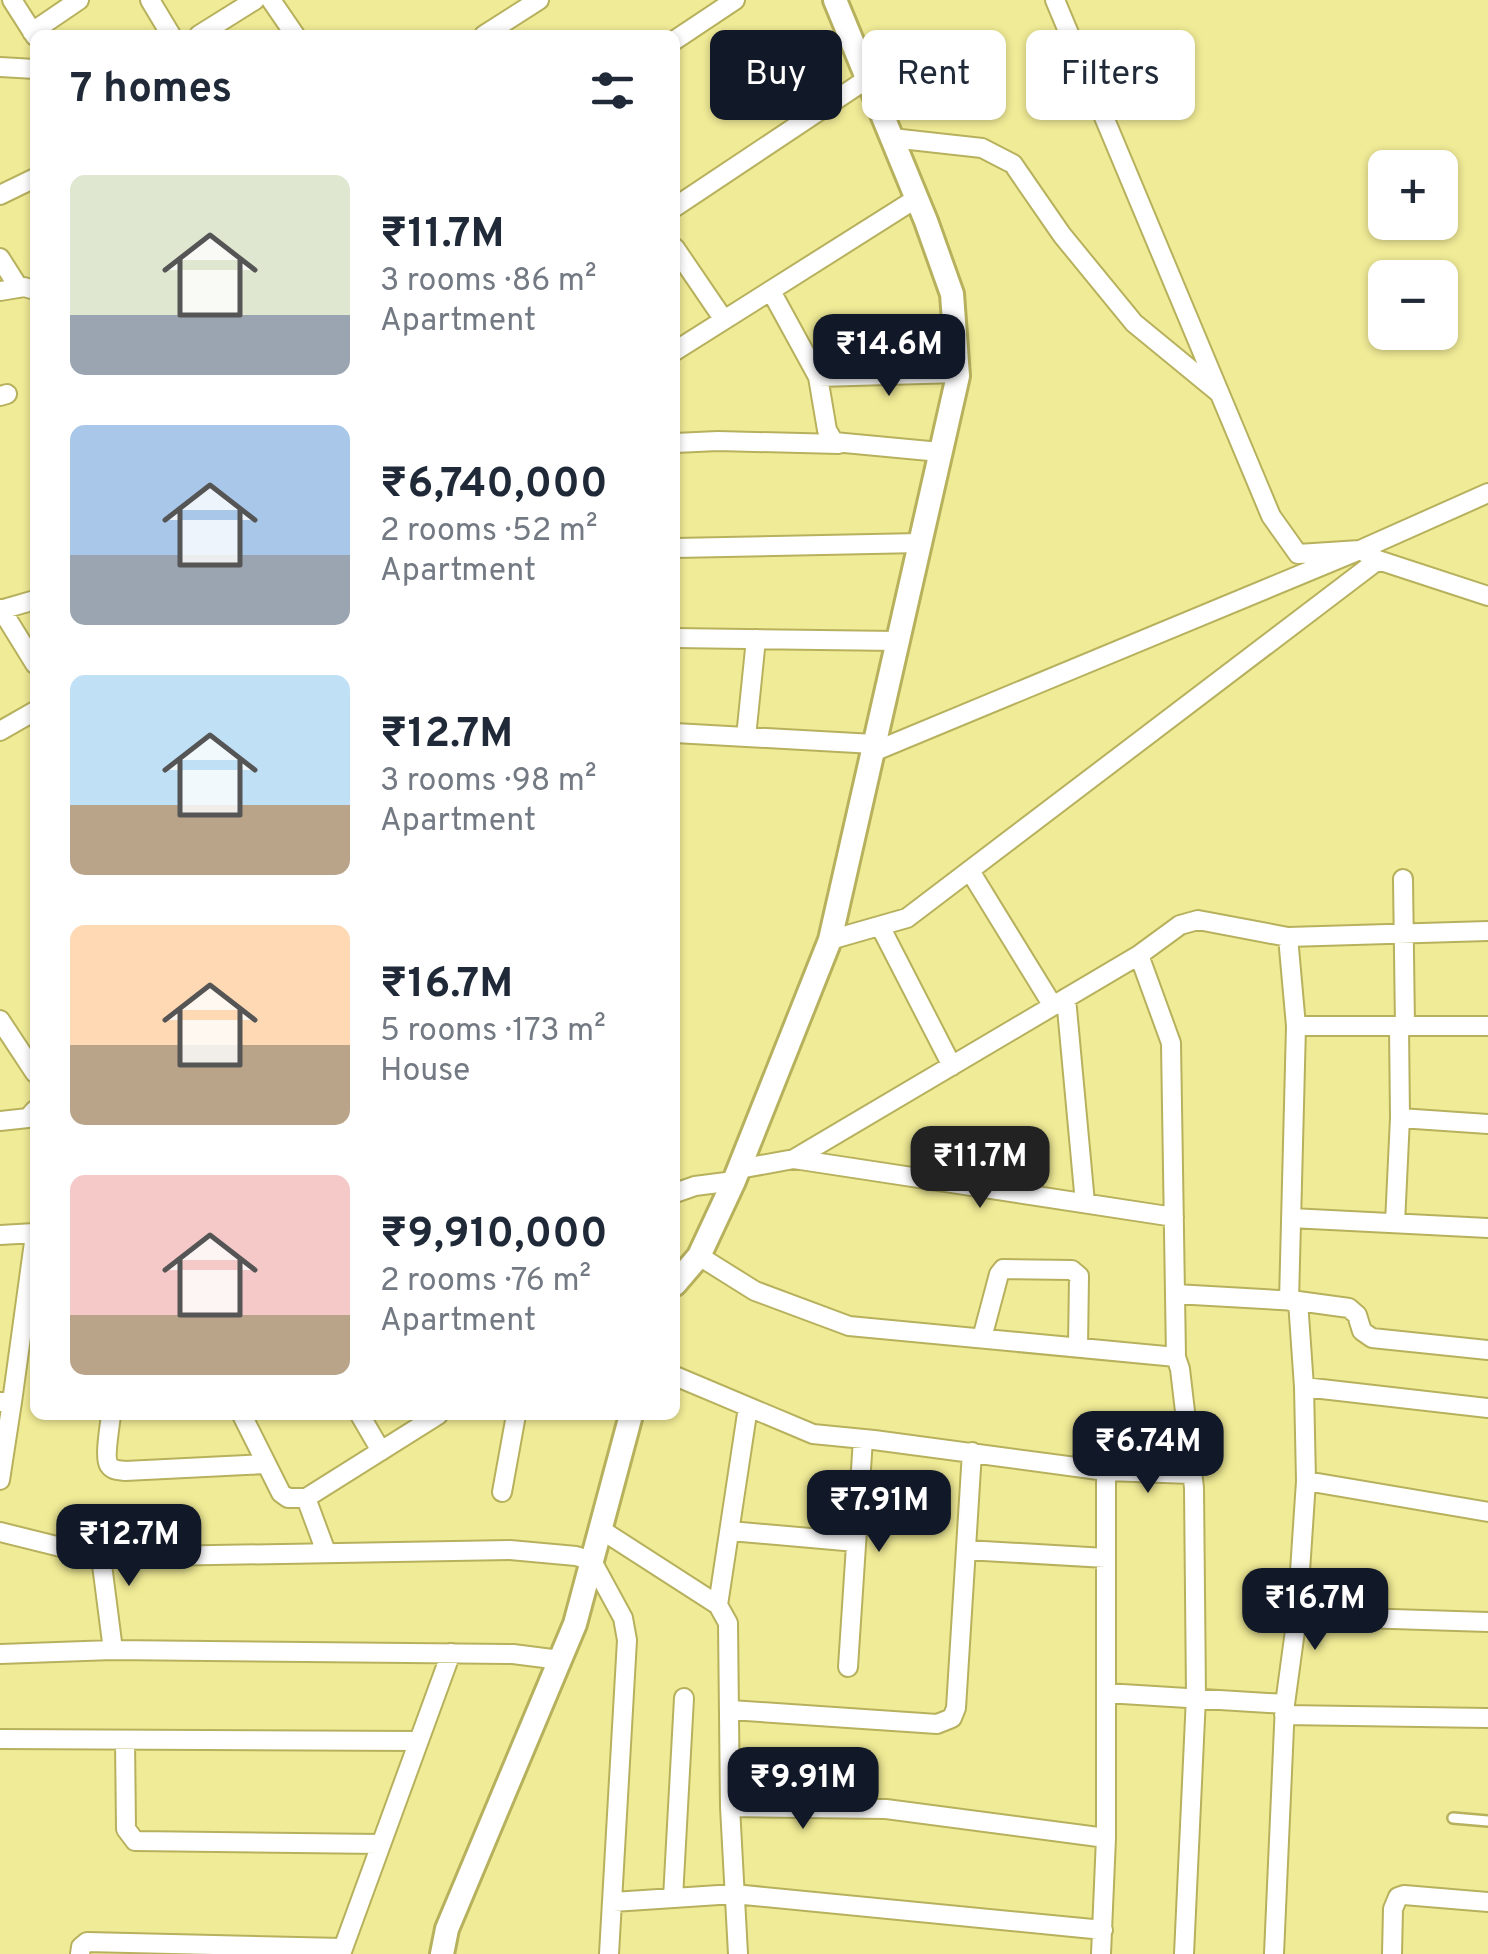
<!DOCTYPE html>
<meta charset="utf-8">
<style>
body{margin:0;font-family:Overpass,sans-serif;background:#f2f2f3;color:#1f2937;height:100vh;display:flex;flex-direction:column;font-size:38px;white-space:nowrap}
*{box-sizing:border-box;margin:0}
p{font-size:32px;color:#747a83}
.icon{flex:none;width:55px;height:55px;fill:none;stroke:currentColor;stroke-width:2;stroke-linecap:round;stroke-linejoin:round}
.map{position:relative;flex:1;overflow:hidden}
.sheet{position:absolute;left:30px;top:30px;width:650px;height:1390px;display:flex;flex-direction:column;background:#fff;border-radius:15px;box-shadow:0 2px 8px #0004}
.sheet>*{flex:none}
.guide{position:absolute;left:710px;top:30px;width:628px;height:90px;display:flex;gap:20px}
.fabs{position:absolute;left:1368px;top:150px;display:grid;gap:20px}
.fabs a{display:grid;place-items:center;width:90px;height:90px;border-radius:15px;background:#fff;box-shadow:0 2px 8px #0004;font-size:50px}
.price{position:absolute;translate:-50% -85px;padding:0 22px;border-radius:20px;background:#111827;color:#fff;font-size:32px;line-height:65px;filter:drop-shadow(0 2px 5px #0008)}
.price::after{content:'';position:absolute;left:50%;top:60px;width:30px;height:22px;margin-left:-15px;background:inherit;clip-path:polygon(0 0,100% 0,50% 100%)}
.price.on{background:#222;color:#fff}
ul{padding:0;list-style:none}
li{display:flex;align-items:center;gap:30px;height:250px;padding:0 40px}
li span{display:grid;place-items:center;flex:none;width:280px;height:200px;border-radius:15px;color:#555}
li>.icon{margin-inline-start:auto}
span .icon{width:120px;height:120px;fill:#fffc;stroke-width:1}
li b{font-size:42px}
h2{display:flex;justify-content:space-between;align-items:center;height:120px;padding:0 40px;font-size:42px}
.pill{padding:0 35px;border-radius:15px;background:#fff;box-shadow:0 2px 8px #0004;font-size:35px;line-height:90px}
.pill.on{background:#111827;color:#fff}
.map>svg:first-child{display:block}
</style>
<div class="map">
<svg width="1488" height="1954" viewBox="0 0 1488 1954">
<rect width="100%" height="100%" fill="#f0eb96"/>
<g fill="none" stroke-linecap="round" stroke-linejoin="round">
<g stroke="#b7b15e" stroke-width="14">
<path id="lane" d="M1453,1818L1488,1821"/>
</g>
<g stroke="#b7b15e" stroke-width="22">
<path id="street" d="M12,0L35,36
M150,0L171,35
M271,0L295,35
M1055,0L1271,516L1298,554L1360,550L1378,560L1488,596
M32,32L79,0
M199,35L255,0
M484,35L539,0
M675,40L735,0
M0,67L35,69
M892,138L982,148L1013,164L1062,235L1134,323L1218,392
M0,195L35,178
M675,207L867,79
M675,248L724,320
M0,258L19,288
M0,291L24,287L35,290
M771,291L818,377L827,430L834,442L940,452
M675,351L917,198
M818,377L958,373
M0,396L7,394
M675,443L718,441L839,444
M675,548L920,543
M1,609L35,664
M0,610L35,600
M675,638L897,641
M0,731L35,711
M675,733L874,744
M746,737L756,639
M873,752L1360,550L1488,493
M970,871L1053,1006
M1403,879L1405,1027
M880,926L952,1066
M1288,937L1296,1026
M830,940L907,918L1378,560
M1139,955L1180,925L1198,920L1288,937L1488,931
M1066,998L1085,1203
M0,1020L35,1073
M1399,1027L1400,1118L1488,1124
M0,1121L28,1118L35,1110
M794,1159L1174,1217
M675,1193L695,1186L734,1181
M1291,1218L1488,1228
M1395,1223L1400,1118
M0,1235L35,1233
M699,1256L755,1291L849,1326L1176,1357L1171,1043L1139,955L794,1159L739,1169
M1175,1294L1298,1301L1349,1308L1357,1315L1362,1331L1372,1338L1488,1350
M1289,1301L1296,1026H1488
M1298,1301L1304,1387L1488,1408
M982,1338L999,1274L1003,1269L1072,1270L1079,1276L1078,1347
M1176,1357L1180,1369L1194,1488L1196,1697L1184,1954
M675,1376L813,1434L874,1440L1106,1471L1192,1474
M1304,1387L1306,1481
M12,1402L35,1235
M111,1415C110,1425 104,1458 109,1465C113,1471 119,1470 125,1471L266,1464
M242,1415L281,1493L288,1498H306L438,1415
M360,1415L381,1451
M0,1480L12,1402H0
M502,1492L516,1415
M306,1498L326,1552
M600,1529L718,1605L748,1407
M730,1531L856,1542
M0,1532L101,1557
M966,1550L1106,1558
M718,1605L728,1623L730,1807L886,1809L1106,1838
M1297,1616L1488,1622
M0,1654L113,1650
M560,1660L513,1654L113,1650L101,1557L510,1550L576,1556L592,1561L623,1618L627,1640L609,1954
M848,1667L863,1439
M1106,1693L1285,1704
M731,1710L937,1724L952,1718L956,1708L972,1452
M1284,1715L1488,1718
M0,1739L419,1741
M125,1740L126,1829L135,1841L381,1844
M730,1807L738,1954
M673,1898L684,1698
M613,1902L734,1894L1103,1930
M80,1954L81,1947L87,1942L342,1948
M341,1954L451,1653
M1101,1954L1106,1838V1471
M1274,1954L1285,1704L1297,1616L1306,1481L1488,1512
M1392,1954L1393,1909L1398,1897L1404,1895L1488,1902"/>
</g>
<g stroke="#b7b15e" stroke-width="28">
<path id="secondary" d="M675,1284L699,1256L734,1181L830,940L958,376L952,294L926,221L835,0
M442,1954L447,1929L575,1624L631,1415"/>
</g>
<use href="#lane" stroke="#fff" stroke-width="9"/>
<use href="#street" stroke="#fff" stroke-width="18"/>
<use href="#secondary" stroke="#fff" stroke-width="22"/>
</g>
</svg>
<div class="fabs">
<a>+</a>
<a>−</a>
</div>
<b class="price" style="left:889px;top:399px">₹14.6M</b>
<b class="price on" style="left:980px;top:1211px">₹11.7M</b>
<b class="price" style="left:1148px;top:1496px">₹6.74M</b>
<b class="price" style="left:879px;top:1555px">₹7.91M</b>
<b class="price" style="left:129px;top:1589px">₹12.7M</b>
<b class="price" style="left:1315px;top:1653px">₹16.7M</b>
<b class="price" style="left:803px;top:1832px">₹9.91M</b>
<div class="guide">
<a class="pill on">Buy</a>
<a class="pill">Rent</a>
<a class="pill">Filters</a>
</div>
<section class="sheet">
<h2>7 homes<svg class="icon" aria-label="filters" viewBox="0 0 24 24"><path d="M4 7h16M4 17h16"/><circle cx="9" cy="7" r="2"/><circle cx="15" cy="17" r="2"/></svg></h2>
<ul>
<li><span style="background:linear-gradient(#dfe7d0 70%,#9aa5b1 0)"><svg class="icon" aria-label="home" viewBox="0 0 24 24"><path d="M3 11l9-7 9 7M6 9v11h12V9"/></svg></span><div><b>₹11.7M</b><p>3 rooms · 86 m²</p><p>Apartment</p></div></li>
<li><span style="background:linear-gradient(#a9c7e8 65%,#9aa5b1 0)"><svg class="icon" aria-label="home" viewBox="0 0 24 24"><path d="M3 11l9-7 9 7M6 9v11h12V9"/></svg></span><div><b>₹6,740,000</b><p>2 rooms · 52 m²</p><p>Apartment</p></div></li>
<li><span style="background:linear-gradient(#bfe0f5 65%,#b9a48a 0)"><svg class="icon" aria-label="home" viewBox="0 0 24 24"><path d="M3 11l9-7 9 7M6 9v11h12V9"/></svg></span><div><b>₹12.7M</b><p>3 rooms · 98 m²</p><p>Apartment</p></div></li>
<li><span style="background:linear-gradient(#ffd9b3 60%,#b9a48a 0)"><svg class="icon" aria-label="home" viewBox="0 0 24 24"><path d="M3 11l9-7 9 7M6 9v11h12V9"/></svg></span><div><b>₹16.7M</b><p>5 rooms · 173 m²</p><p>House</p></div></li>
<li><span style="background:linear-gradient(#f6c9c9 70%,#b9a48a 0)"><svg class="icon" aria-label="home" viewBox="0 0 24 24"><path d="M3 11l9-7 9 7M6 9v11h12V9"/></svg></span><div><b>₹9,910,000</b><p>2 rooms · 76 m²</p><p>Apartment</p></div></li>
</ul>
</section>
</div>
